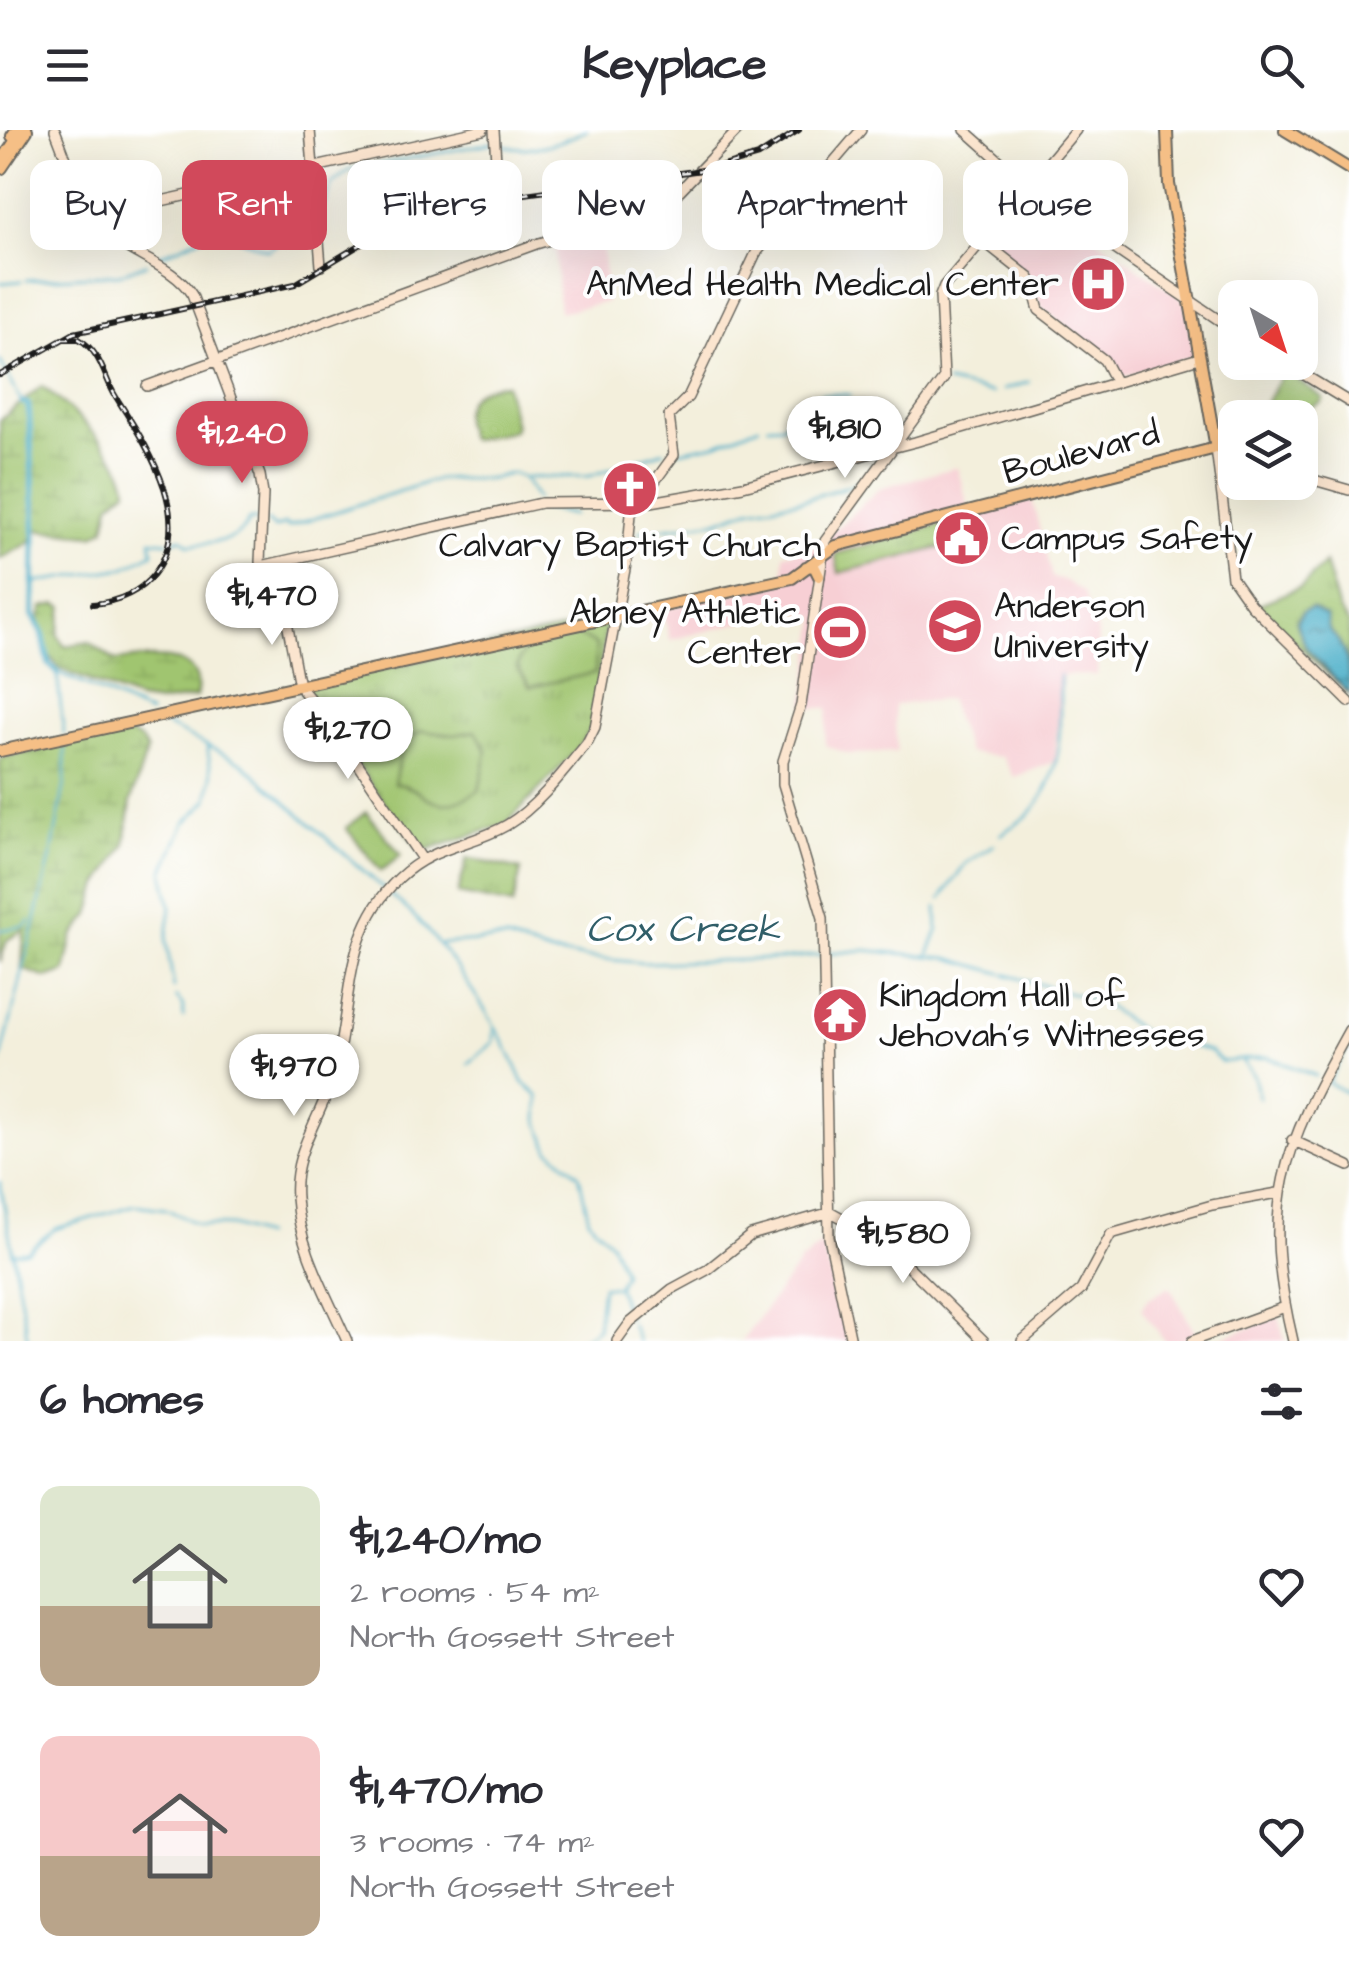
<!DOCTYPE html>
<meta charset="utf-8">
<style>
body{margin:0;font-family:"Architects Daughter",sans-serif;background:#f2f2f3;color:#2b2b33;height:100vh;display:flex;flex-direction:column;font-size:38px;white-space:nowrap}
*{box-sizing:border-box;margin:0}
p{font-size:32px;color:#7c7c81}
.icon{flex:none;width:55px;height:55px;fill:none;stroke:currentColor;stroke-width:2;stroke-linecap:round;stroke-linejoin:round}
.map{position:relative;height:1211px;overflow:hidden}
.side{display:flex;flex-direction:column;background:#fff;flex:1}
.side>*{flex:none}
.banner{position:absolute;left:30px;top:30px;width:1290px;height:90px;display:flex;gap:20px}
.needle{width:65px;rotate:141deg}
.controls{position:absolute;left:1218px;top:150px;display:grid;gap:20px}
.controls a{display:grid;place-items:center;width:100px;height:100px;border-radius:20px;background:#fff;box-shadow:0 10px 40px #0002;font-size:50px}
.price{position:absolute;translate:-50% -85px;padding:0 22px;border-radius:35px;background:#fff;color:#222;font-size:32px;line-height:65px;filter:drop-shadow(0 2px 5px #0008)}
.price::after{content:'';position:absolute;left:50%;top:60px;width:30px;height:22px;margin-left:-15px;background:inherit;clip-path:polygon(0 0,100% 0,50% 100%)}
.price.active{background:#d1495b;color:#fff}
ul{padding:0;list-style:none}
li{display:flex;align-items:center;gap:30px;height:250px;padding:0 40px}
li span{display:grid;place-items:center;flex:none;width:280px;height:200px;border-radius:20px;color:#555}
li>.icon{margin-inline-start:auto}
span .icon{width:120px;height:120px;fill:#fffc;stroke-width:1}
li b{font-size:42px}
h2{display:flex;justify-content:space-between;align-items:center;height:120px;padding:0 40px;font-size:42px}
.chip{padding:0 35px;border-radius:20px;background:#fff;box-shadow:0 10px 40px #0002;font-size:35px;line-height:90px}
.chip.active{background:#d1495b;color:#fff}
header{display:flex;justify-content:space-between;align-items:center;height:130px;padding:0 40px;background:#fff;font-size:45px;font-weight:700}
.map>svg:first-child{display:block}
</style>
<header><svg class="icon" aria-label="menu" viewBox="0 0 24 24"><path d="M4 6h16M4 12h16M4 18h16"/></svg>Keyplace<svg class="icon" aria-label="search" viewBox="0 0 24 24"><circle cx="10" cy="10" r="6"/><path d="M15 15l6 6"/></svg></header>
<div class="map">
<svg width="1349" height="1211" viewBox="0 0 1349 1211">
<defs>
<pattern id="wetland-marsh" width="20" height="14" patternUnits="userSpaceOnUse" patternTransform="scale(2.5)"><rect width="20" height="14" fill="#a0c56f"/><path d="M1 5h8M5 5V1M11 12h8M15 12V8" fill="none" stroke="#89a960"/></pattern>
<pattern id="park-tufts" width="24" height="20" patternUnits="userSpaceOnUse" patternTransform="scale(2.5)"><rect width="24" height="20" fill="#a0c56f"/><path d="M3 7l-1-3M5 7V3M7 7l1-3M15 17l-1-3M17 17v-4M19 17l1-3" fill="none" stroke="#89a960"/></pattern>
<pattern id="water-ripples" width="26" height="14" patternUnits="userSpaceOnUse" patternTransform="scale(2.5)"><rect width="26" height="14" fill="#49aec8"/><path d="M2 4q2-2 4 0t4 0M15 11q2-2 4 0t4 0" fill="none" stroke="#3c8da2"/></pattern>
</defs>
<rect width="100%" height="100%" fill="#fff"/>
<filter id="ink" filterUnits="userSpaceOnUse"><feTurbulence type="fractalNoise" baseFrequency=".01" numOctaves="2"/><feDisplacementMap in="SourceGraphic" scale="20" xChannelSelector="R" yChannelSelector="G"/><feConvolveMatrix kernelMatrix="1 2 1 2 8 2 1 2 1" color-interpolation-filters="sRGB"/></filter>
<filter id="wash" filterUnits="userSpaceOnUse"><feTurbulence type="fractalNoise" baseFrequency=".0048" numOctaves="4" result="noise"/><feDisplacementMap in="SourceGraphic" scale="40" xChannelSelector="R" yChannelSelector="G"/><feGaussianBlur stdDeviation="2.25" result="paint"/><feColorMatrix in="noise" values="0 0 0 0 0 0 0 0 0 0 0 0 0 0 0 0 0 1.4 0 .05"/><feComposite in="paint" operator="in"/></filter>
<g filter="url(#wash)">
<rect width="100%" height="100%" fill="#f3efdc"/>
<path fill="#f7cfd4" d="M1028,61L1185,171L1195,226L1118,248L1106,228L1041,177L1034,150L986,110Z
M601,97L607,172L559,182L555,111Z
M957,337L971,385L1032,369L1052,448L1066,451L1083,463L1098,504L1097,545H1063L1054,632L1014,647L1002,627L968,623L948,569L894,575L897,622L849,624L825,615L828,578H804L817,487L781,477L771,485L670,510L663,479L783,452L784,424L817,416L880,358Z
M822,1114L849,1211H742L800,1132Z
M1170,1157L1196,1204L1178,1211H1165L1141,1179L1149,1168Z
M1279,1187L1285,1211H1213Z"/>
<path fill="url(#wetland-marsh)" stroke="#5e7046" stroke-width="2.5" d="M42,256C66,275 128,329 127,360L110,374L105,399L93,405L38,400L29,413L0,429V290Z
M57,474L63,477L58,505L64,516L90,512L115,531C144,527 208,519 196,567L159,573L138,570L60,539L48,524L39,490L43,477Z
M123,601L141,610L147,620L131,671L125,715L99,755L90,785L73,806L65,842L47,848L22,839L24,800L7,810L0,832V628Z"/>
<path fill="url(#park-tufts)" stroke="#5e7046" stroke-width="2.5" d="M955,390V414L839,443L835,424Z
M1325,433L1339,480L1349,494V565L1257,475L1301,457Z
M606,495L592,598L574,623L506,694L421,722L299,556L569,498Z
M467,728L521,740L513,775L458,764Z"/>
<path fill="#a0c56f" stroke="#5e7046" stroke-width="2.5" d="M1288,243L1323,268L1322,272L1300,283L1264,277L1282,244Z
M506,254L515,297L512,301L470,310C454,278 471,255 506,254Z
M578,505L596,515L595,543L530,557L518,538C519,509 555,509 578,505Z
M361,579L391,582L388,614L376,613L364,603Z
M422,601L454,605L476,601L487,621L479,661C425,691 435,659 394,653L403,612Z
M366,682L401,725L381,741L346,698Z"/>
<path fill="url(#water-ripples)" stroke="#326572" stroke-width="2.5" d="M1312,478L1327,487L1329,500C1349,519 1349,537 1349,564L1306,517L1296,492L1303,481Z"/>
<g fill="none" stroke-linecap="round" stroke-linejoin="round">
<path stroke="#49aec8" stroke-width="2.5" d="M499,14C531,24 558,14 587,0
M320,83L332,54L349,40L491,13
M156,127L217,100L268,120L315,87
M26,150L119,144L146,134
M0,153L21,151
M0,231L22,272
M947,253L992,263
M1003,260L1029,252
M821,264L850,265
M768,296L782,295L815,266
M679,321L716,314L759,296
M524,349L537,369
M542,378L573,385
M267,391L275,398L285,394L288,397L438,349H490L513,343L523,348L590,346L664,321
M639,402L717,391L749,379L803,370L858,353
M173,411L181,408L190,415C216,411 237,414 249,390H257
M33,453L124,438L153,423L151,410L168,412
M57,542L150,584
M57,543L64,604
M160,592L242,633L384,759
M1001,705C1010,696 1024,691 1032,681C1066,641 1059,594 1060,545
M389,764C437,799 501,898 523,952L539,967L538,990L549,1019L579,1045L589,1090L611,1113L624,1143L617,1157
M941,769L965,734L994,715
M0,800L26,796L30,791
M438,814L507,809L552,824L643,833L781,829L864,820L948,828L1099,871L1142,901L1209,921L1222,932L1267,927L1316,946
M928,826L938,801L937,777
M174,858L166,810L171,778L163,742L185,693L208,670L212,647L207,615
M176,867L184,876L183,887
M1242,931L1254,946L1259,968
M0,934L52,722L65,652V612
M468,934L494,912V899
M1328,953L1349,914
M1328,953L1349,964
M0,1052L28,1211
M11,1123L27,1121L55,1099L135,1075L166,1079L199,1095L231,1096L263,1106
M618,1158L628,1188
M631,1194L638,1211
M579,1211L597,1199L602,1156L616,1157"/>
<path stroke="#49aec8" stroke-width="6" d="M22,272L28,274L29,282L35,397L33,485L42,501L49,534L57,542"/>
</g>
</g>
<g filter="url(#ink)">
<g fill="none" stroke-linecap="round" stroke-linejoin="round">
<g stroke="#67665f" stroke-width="12">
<path id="secondary" d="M55,0C69,34 81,80 109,105C134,127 174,136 192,165L260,345L263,364L260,432L286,487L299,556L330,592L422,729
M310,0L321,136
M494,0L498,61
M965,0L1046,72L1235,201
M93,86L483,0
M982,110L1030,148L1039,180L1104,230L1116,253
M1283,232L1349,272
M147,256L536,114L664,77L738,0
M1235,324L1216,318L1232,448L1251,475L1349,572
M1300,346L1349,360
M261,436L541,373L651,372L743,356L915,312L1199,228
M1292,1010L1349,1036
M347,1211C327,1165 299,1118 296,1068C292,1022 321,988 333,946C354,875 340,804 399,748C434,715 469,717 507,695C537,677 565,640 587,613L595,597L627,429L631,384L674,325L669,286L688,267L756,123L861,0
M617,1211L630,1193L672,1159L707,1140L751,1105L831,1082L882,1110L984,1211
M851,1211L829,1107L823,788L783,654V631L801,575L825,411L944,248L940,166L944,156L1076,0
M1022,1211L1081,1160L1111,1104L1212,1075L1278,1063
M1192,1211L1285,1177
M1293,1211C1260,1072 1282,1021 1349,900"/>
</g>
<g stroke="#67665f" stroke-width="14">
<path id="primary" d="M1285,0L1349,39
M12,6L16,0
M806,437L814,436L819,446
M0,621L792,448L836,416L1216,318L1169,54L1167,0"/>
</g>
<g stroke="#67665f" stroke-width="18">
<path id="highway" d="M0,37L25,0"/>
</g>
<use href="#secondary" stroke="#fbe5cf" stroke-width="9"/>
<use href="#primary" stroke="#f5bf86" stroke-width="10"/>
<use href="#highway" stroke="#f5bf86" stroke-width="14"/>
<g stroke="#1c1c1c" stroke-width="6">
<path id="rail" d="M62,209H79C102,223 103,246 116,267C146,315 197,389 154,444C139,463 116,472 93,474
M0,245L74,203L295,154L388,98L443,75L717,38L758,26L799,0"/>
</g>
<use href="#rail" stroke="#fff" stroke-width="2.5" stroke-dasharray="8" stroke-linecap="butt"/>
</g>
</g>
<defs>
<g id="hospital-disc" transform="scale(2.875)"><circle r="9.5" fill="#d1495b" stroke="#fff"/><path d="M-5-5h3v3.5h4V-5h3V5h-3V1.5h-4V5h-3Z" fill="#fff"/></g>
<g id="church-disc" transform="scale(2.875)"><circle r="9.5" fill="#d1495b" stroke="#fff"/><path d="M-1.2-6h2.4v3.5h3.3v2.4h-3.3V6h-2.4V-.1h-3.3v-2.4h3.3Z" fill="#fff"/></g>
<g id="civic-disc" transform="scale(2.875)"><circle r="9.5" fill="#d1495b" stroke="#fff"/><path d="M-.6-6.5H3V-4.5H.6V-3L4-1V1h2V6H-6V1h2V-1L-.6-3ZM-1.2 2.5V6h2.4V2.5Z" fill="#fff"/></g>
<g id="university-disc" transform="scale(2.875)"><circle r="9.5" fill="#d1495b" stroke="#fff"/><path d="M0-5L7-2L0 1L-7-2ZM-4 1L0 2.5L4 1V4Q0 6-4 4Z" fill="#fff"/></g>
<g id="stadium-disc" transform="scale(2.875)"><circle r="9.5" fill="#d1495b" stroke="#fff"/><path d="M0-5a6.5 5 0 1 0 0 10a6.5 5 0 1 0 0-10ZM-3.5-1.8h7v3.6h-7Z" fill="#fff"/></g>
<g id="temple-disc" transform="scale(2.875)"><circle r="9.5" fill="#d1495b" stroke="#fff"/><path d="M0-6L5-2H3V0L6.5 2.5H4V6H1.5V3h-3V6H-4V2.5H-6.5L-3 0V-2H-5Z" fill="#fff"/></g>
</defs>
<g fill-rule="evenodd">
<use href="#hospital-disc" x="1098" y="154"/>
<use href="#church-disc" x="630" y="359"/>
<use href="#civic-disc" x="962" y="408"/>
<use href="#university-disc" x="955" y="496"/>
<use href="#stadium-disc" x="840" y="502"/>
<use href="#temple-disc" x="840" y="885"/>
</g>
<g text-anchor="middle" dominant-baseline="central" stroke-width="8" stroke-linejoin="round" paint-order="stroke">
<g font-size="35" fill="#1c1c1c" stroke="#fff" text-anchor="start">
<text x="1059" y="154" text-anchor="end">AnMed Health Medical Center</text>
<text x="1001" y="408">Campus Safety</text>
<text x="630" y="415" text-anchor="middle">Calvary Baptist Church</text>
<text x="994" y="476">Anderson<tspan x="994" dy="40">University</tspan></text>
<text x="801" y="482" text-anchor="end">Abney Athletic<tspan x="801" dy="40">Center</tspan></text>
<text x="879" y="865">Kingdom Hall of<tspan x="879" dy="40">Jehovah’s Witnesses</tspan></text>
</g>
<g font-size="35" fill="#1c1c1c" stroke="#fff">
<text transform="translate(1081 323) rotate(-15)">Boulevard</text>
</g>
<g font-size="38" font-style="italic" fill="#305e69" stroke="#fff">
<text x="683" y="800">Cox Creek</text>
</g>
</g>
</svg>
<div class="controls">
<a><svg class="needle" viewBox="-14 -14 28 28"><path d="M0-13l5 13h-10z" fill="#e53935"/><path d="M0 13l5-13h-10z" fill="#7c7c81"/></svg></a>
<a><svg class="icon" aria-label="layers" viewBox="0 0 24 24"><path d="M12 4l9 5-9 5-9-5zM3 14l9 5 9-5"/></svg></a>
</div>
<b class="price" style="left:845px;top:351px">$1,810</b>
<b class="price active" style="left:242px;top:356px">$1,240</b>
<b class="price" style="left:272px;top:518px">$1,470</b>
<b class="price" style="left:348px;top:652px">$1,270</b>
<b class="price" style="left:294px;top:989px">$1,970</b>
<b class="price" style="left:903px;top:1156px">$1,580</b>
<div class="banner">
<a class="chip">Buy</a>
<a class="chip active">Rent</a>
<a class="chip">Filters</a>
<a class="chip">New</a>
<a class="chip">Apartment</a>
<a class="chip">House</a>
</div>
</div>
<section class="side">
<h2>6 homes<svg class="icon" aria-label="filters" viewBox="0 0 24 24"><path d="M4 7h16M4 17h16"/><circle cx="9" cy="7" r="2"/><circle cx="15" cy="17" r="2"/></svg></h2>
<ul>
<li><span style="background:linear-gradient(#dfe7d0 60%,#b9a48a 0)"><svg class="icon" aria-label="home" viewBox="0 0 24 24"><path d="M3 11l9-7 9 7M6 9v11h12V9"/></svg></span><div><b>$1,240/mo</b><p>2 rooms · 54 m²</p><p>North Gossett Street</p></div><svg class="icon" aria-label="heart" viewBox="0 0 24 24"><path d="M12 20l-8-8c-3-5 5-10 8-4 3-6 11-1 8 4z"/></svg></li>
<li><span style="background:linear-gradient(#f6c9c9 60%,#b9a48a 0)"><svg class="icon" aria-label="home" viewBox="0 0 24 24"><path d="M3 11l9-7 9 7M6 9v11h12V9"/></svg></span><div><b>$1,470/mo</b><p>3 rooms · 74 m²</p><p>North Gossett Street</p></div><svg class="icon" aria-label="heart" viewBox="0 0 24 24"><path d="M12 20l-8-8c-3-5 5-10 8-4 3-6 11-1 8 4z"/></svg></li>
</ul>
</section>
